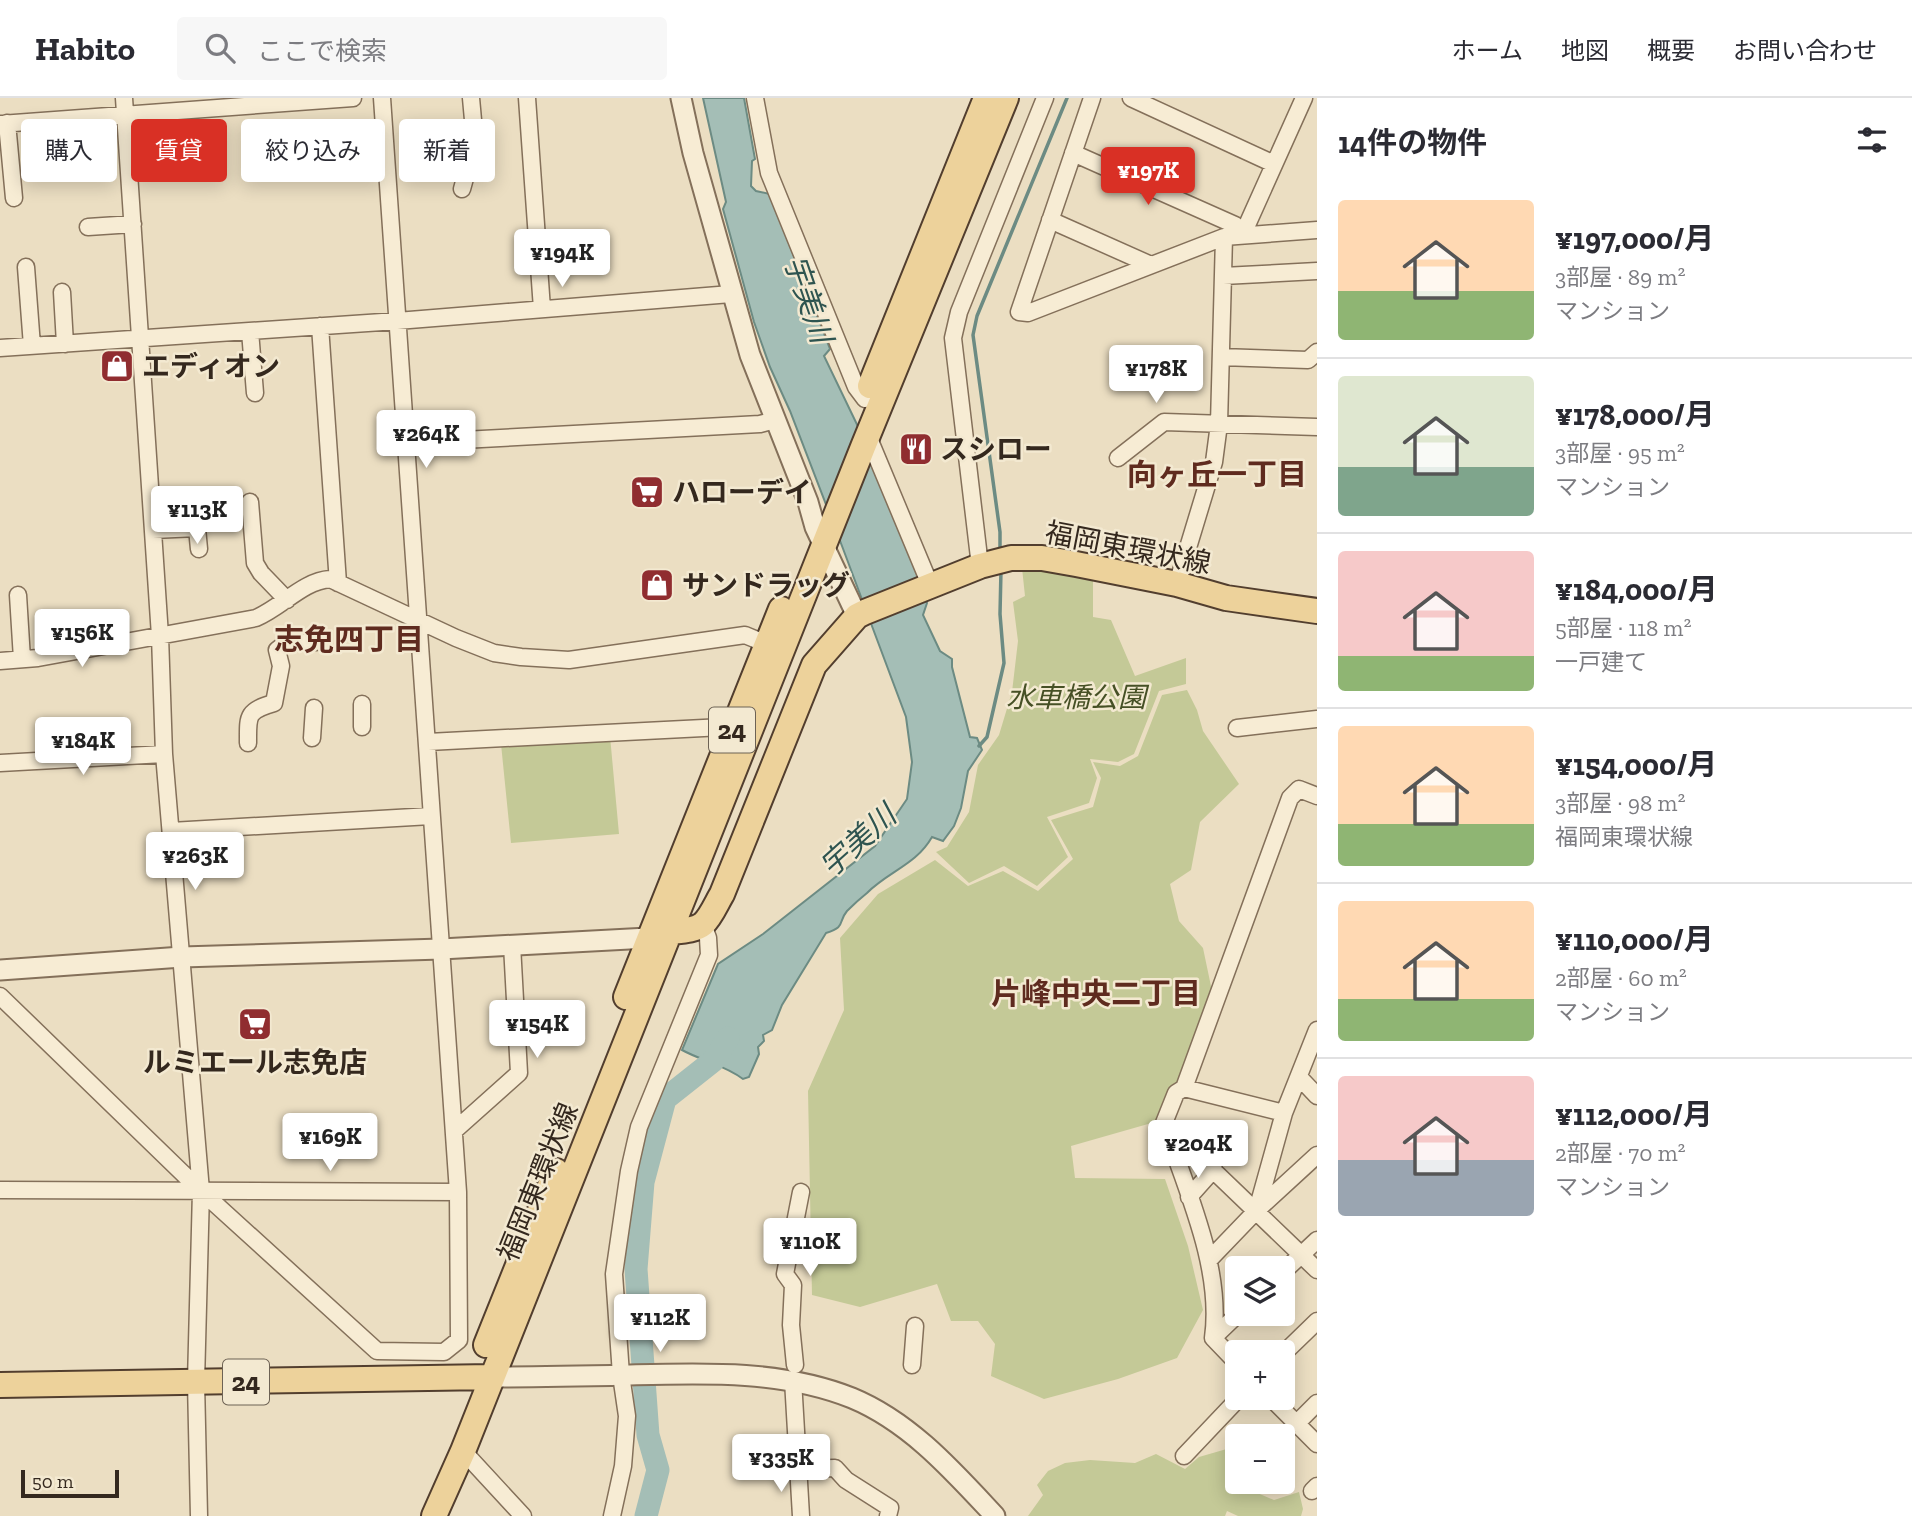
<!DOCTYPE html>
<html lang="ja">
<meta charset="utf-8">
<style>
body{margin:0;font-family:"Zilla Slab","Noto Sans JP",serif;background:#f7f7f7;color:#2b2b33;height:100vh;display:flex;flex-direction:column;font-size:26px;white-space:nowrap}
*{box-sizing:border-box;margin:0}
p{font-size:23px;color:#7c7c81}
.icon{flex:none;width:38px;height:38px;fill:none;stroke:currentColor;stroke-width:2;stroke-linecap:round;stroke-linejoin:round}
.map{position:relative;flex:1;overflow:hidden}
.side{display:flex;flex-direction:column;background:#fff;width:595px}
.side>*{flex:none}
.hud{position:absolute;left:21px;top:21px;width:665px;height:63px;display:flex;gap:14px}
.buttons{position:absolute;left:1225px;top:1158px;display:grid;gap:14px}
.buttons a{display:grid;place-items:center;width:70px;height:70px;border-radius:7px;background:#fff;box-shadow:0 4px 18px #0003;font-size:35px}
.scale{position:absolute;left:21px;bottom:18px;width:98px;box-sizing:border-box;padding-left:7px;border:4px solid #34281e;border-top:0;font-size:19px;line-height:24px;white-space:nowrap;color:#34281e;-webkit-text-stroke:5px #f3e9d1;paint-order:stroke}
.price{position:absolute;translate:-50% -60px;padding:0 16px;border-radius:7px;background:#fff;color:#222;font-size:23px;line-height:46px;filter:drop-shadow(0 2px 4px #0008)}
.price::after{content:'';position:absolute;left:50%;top:42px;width:21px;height:16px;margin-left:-10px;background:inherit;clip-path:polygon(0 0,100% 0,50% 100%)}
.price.current{background:#d93025;color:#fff}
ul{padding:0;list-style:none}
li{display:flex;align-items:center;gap:21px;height:175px;padding:0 21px}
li+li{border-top:2px solid #e1e1e2}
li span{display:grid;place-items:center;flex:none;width:196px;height:140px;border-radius:7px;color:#555}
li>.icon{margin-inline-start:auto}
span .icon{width:84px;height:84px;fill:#fffc;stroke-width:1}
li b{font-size:30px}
h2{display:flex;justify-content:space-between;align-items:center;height:84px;padding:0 21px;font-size:30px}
.tag{padding:0 24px;border-radius:7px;background:#fff;box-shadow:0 4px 18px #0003;font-size:24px;line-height:63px}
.tag.current{background:#d93025;color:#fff}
header{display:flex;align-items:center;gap:42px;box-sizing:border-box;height:98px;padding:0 35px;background:#fff;border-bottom:2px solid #e1e1e2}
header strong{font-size:33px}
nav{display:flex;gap:38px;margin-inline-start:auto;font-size:24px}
.search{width:490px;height:63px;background:#f7f7f7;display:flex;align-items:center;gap:18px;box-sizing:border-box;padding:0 24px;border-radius:7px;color:#7c7c81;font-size:26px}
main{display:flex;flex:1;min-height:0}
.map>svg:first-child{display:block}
</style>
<header>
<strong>Habito</strong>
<div class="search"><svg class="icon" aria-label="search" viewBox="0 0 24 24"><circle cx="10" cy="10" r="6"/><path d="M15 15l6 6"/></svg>ここで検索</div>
<nav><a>ホーム</a><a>地図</a><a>概要</a><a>お問い合わせ</a></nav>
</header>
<main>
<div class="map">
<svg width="1317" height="1418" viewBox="0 0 1317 1418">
<rect width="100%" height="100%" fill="#ebdec2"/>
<path fill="#c4c997" d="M1022,470L1093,474V519L1111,522L1135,578L1186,560V586L1159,593L1134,656L1118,664L1090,661L1097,680L1089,705L1047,719L1068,759L1037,788L1004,768L969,785L936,754L947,749L969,714L978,667L999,637L1012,594L1018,543L1013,504L1025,498Z
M1187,592L1197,612L1203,633L1239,686L1200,724L1191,772L1170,786L1179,823L1203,850L1212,893L1162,1022L1071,1048L1075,1080L1165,1081L1188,1148L1203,1212L1177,1260L1118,1281L1044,1301L991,1278L995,1246L978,1223H951L937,1186L860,1209L812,1197L808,993L844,912L840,840L878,796L935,762L968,788L1003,773L1038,793L1073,761L1051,722L1093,709L1101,680L1093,664L1120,668L1138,658L1162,597Z
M610,638L619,736L511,745L501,646Z
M1237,1348V1384H1247L1248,1391L1274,1402L1299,1394L1303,1411L1301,1418H1238L1227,1413L1225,1418H1028L1043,1397L1037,1387L1048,1373L1065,1365L1090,1362L1135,1365L1156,1356L1185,1371L1199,1359Z"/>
<path fill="#a4beb6" stroke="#6c8b83" stroke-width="2" d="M703,0H744L755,61L752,63L751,88L756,93L770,96L830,251L824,258L876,366L919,481L927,505L923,517L940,553L952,561V569L970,639L977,640L982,652L968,673L961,710L954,728L943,743L932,739C916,767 889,773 867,795C862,799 851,809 847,813C837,825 847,828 826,835L782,907L772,932L763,937L764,943L758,949L759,956L749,979L743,981C725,967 702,963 682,952L718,866L763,836L875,748L907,701L912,664L906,619L842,448L790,313L770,269L754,224L723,111L726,104Z"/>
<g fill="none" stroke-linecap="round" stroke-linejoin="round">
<path stroke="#6c8b83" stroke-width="3.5" d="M1000,454V434L973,237L977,218L1067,0
M979,648L987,639L1004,565L1000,516L1001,472"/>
<path stroke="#a4beb6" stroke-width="23" d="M646,1418L658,1372L648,1337L636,1171L643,1084L665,1001L713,963L728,940"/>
<g stroke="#84705a" stroke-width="19">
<path id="minor" d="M124,0L160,538L164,656L201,1093L196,1284L199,1418
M527,0L542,211
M755,0L769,75L856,289L865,301
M1092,0L1019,214L1028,215L1224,139L1317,132
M1131,0L1274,66
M7,25L14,100
M0,26L353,0
M1073,55L1235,127L1243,136
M462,91L475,44L471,0
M1050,122L1151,167
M88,129L133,126
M1243,136L1304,0
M26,169L32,248
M1223,178L1317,173
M62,194L65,246
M320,228L338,485
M250,233L255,295
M0,250L397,223L731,196
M1221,259L1308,262L1317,254
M868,338L931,489
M406,345L760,326L775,322
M1118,360L1164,324L1317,329
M250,404L255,465L261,475L287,502
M197,430L199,451
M153,432L197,430L196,418
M980,468L953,240L959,214L1045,0
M1177,486L1214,364L1219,326L1224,139
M18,497L22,561
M0,563L38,560L256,520C282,509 303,483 330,481L456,540L494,555L521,559L569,562L745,537L767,546
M362,606V629
M1237,630L1317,621
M312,640L314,610
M428,644L723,629L732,632
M248,645C248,618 246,613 274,605L281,568L277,552L286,545L316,544
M0,665L164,656
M171,733L431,718
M0,898L201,1093L377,1253L444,1254L459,1242L458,1094L382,0
M1299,979L1317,998
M1184,990L1284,1015
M1165,1026L1317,1172
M454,1033L519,975L512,847
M0,1092L458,1094
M1189,1099L1214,1071
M1257,1112L1284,1015L1317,932
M1209,1162L1257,1112L1317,1057
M1283,1174L1317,1142
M1213,1240L1238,1216
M1283,1256L1317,1223
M1237,1265L1213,1240C1223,1170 1186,1091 1164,1025L1176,995L1184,990L1290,700L1299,691L1317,698
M795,1267L791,1227L793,1187L785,1176L801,1094
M912,1267L915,1228
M793,1282L801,1418
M1271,1300L1317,1346
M1296,1326L1317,1305
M463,1353L523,1418
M1184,1358L1239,1300
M797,1371L835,1370L846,1382L890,1410L888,1418
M1312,1393L1317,1388
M612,1418L623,1368L627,1318L621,1277L614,1176L629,1073L639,1029L709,857L708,840L703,826"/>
</g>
<g stroke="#84705a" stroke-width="23">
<path id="tertiary" d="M681,0L693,55L750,257L808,404L815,429L857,518
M0,872L182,859L441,851L648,840
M491,1279C538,1279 584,1278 630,1277C704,1275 782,1272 852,1300C910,1324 953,1373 995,1418"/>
</g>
<g stroke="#523e2e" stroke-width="28">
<path id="primary" d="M870,288L986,0
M658,836C671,832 692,835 703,826C711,819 717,804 722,796L814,567L857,518L865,514L980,468L1011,460H1042L1076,466L1177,486L1226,500L1317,513
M626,899L781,511
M486,1247L556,1073
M0,1287L491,1279
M434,1418L463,1353L863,349L1006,0"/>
</g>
<use href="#minor" stroke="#f7ecd4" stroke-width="16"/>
<use href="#tertiary" stroke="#f7ecd4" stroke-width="19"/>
<use href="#primary" stroke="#edd29b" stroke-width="24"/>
</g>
<defs>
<g id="shop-square" transform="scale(1.75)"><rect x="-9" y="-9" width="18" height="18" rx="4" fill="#902d30" stroke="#f3e9d1"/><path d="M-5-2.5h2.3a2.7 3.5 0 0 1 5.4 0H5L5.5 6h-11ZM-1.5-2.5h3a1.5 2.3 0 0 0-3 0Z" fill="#fff"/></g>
<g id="restaurant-square" transform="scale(1.75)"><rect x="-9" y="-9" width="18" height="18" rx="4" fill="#902d30" stroke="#f3e9d1"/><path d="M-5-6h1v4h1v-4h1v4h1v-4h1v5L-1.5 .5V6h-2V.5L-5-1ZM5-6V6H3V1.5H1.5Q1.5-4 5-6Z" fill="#fff"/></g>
<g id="supermarket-square" transform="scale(1.75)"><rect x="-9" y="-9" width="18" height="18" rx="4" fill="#902d30" stroke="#f3e9d1"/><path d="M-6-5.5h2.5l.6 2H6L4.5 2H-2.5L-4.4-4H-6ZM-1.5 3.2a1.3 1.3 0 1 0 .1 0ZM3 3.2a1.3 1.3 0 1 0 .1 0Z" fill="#fff"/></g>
</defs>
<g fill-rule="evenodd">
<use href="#shop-square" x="117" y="268"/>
<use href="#restaurant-square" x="916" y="351"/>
<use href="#supermarket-square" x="647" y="394"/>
<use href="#shop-square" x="657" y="487"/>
<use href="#supermarket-square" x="255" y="926"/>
</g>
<g text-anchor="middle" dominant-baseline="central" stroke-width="5" stroke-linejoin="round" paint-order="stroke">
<g fill="#f3e9d1" stroke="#6d6254" stroke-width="2">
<rect x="709" y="609.5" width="46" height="45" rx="5"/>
<rect x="223" y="1261.5" width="46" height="45" rx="5"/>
</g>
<g font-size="26" font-weight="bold" fill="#34281e">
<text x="732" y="632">24</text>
<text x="246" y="1284">24</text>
</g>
<g font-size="28" font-weight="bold" fill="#34281e" stroke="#f3e9d1" text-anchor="start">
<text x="142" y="268">エディオン</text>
<text x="940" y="351">スシロー</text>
<text x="672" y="394">ハローデイ</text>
<text x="682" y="487">サンドラッグ</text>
<text x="255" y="964" text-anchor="middle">ルミエール志免店</text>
</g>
<g font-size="28" fill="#34281e" stroke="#f3e9d1">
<text transform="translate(1128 450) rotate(11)">福岡東環状線</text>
<text transform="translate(538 1084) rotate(-68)">福岡東環状線</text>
</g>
<g font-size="28" font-style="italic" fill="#465025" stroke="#f3e9d1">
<text x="1076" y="599">水車橋公園</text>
</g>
<g font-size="30" font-style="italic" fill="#2e5450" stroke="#f3e9d1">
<text transform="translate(808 201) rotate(71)">宇美川</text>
<text transform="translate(858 743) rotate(-42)">宇美川</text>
</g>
<g font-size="30" font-weight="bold" fill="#5f2b1f" stroke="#f3e9d1">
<text x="1217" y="377">向ヶ丘一丁目</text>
<text x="349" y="542">志免四丁目</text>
<text x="1096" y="896">片峰中央二丁目</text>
</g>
</g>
</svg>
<div class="buttons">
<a><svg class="icon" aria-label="layers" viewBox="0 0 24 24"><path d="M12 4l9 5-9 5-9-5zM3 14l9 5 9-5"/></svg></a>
<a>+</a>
<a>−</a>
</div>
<div class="scale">50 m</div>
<b class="price current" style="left:1148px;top:109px">¥197K</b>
<b class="price" style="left:562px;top:191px">¥194K</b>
<b class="price" style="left:1156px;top:307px">¥178K</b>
<b class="price" style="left:426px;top:372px">¥264K</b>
<b class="price" style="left:197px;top:448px">¥113K</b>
<b class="price" style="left:82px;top:571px">¥156K</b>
<b class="price" style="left:83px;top:679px">¥184K</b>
<b class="price" style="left:195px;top:794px">¥263K</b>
<b class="price" style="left:537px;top:962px">¥154K</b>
<b class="price" style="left:330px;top:1075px">¥169K</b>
<b class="price" style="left:1198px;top:1082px">¥204K</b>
<b class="price" style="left:810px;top:1180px">¥110K</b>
<b class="price" style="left:660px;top:1256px">¥112K</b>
<b class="price" style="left:781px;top:1396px">¥335K</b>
<div class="hud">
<a class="tag">購入</a>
<a class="tag current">賃貸</a>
<a class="tag">絞り込み</a>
<a class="tag">新着</a>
</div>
</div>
<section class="side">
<h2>14件の物件<svg class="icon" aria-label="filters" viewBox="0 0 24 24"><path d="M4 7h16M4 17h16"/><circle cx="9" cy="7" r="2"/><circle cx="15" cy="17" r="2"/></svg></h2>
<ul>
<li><span style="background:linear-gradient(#ffd9b3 65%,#8fb573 0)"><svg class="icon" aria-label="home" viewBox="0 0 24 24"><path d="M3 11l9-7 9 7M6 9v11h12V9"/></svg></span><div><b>¥197,000/月</b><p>3部屋 · 89 m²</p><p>マンション</p></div></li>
<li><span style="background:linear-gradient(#dfe7d0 65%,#7fa58c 0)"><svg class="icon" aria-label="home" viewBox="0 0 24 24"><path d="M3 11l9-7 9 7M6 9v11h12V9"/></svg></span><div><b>¥178,000/月</b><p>3部屋 · 95 m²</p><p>マンション</p></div></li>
<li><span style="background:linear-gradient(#f6c9c9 75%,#8fb573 0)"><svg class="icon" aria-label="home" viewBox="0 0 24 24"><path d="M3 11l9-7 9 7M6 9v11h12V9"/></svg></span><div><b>¥184,000/月</b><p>5部屋 · 118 m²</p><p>一戸建て</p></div></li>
<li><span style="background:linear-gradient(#ffd9b3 70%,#8fb573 0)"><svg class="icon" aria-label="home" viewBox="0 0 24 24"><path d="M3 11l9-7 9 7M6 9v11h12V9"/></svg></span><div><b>¥154,000/月</b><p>3部屋 · 98 m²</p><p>福岡東環状線</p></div></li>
<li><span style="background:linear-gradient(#ffd9b3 70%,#8fb573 0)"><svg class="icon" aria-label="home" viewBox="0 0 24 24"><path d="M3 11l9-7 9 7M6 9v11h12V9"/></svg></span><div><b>¥110,000/月</b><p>2部屋 · 60 m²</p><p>マンション</p></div></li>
<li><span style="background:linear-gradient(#f6c9c9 60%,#9aa5b1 0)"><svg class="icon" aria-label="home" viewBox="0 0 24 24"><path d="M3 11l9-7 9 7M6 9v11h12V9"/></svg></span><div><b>¥112,000/月</b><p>2部屋 · 70 m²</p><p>マンション</p></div></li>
</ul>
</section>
</main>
